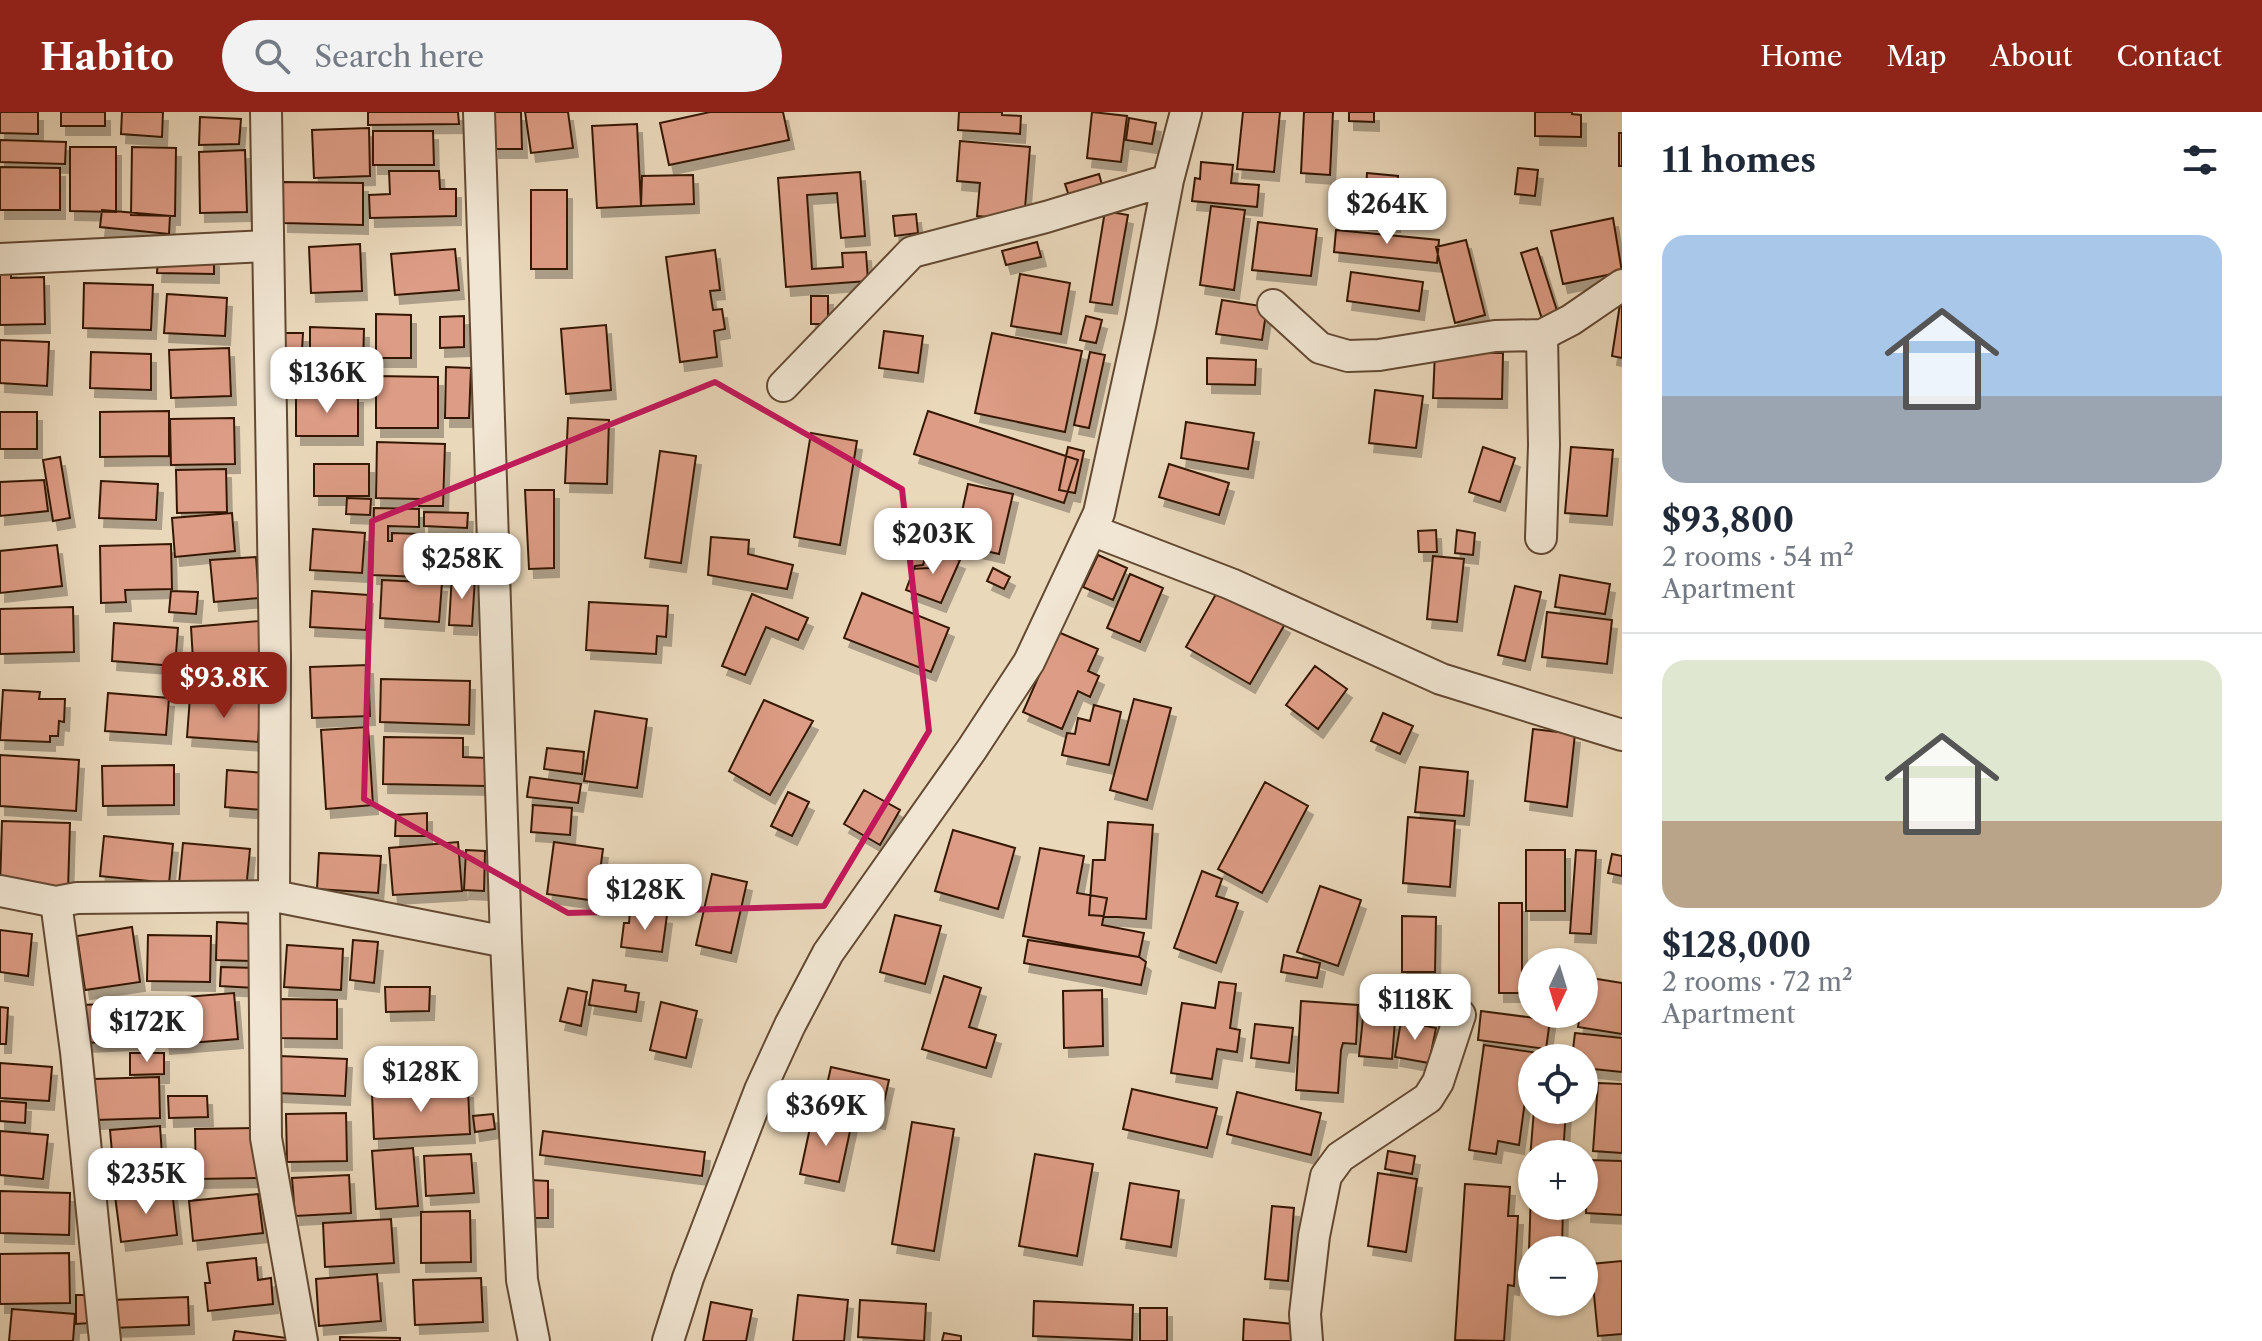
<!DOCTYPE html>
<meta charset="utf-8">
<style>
body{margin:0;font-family:"Libre Caslon Text",serif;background:#f2f2f3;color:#1f2937;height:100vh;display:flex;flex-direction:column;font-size:30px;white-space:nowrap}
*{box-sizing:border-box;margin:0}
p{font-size:26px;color:#747a83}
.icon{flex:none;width:44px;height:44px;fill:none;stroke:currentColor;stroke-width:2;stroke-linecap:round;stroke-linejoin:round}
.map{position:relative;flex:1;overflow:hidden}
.sheet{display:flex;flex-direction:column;background:#fff;width:640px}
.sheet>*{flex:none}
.needle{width:52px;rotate:184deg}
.buttons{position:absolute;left:1518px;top:836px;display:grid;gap:16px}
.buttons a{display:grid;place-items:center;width:80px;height:80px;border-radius:50%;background:#fff;box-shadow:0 2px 6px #0004;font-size:40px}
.price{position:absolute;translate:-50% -68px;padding:0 18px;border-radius:16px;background:#fff;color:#222;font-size:26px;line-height:52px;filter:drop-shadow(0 2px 4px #0008)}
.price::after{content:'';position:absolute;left:50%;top:48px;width:24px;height:18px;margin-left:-12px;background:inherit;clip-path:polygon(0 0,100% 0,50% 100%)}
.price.current{background:#8f2418;color:#fff}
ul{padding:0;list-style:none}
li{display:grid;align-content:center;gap:16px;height:424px;padding:0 40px}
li+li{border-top:2px solid #e0e1e3}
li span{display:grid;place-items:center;height:248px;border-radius:24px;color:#555}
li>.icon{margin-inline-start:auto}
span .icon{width:144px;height:144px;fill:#fffc;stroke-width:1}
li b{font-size:34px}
h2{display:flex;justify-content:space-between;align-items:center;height:96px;padding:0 40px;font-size:34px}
header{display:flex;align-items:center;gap:48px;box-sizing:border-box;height:112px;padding:0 40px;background:#8f2418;color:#fff}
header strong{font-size:38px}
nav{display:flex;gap:44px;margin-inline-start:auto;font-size:28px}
.search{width:560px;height:72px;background:#f2f2f3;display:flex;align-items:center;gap:20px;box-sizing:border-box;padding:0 28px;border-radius:44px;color:#747a83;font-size:30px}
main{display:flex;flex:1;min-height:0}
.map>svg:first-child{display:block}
</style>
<header>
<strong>Habito</strong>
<div class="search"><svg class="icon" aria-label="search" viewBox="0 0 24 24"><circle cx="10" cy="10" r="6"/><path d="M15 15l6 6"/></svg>Search here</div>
<nav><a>Home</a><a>Map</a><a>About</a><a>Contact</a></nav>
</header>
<main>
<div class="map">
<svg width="1622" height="1229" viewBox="0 0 1622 1229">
<defs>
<filter id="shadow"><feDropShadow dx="5" dy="9" stdDeviation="0" flood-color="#0004"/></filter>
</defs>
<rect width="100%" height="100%" fill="#ead8bb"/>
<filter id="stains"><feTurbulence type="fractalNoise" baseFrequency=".0025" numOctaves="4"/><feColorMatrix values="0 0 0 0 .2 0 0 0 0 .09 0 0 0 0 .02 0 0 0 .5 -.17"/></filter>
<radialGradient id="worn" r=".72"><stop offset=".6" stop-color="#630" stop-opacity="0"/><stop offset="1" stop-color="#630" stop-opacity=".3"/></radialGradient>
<path fill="#dd9c85" stroke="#361905" stroke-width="2" filter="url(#shadow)" d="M0,0H38V22L0,21Z
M61,0H105V14H61Z
M122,0H163L162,25L121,22Z
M368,0H458L459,12L368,13Z
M493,0H521L522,37H494Z
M525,0H568L573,36L531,41Z
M710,0H783L789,28L669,53L660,11Z
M959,0H1002V3L1021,4L1020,22L958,18Z
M1092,0L1127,4L1121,50L1087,46Z
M1243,0H1280L1274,60L1237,57Z
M1304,0H1333L1330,63L1301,61Z
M1349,0H1374V10L1349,9Z
M1535,0H1572V2L1581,3V25L1535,24Z
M200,5L241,7L239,32L199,33Z
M1129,6L1156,11L1152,32L1126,28Z
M637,12L641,94L597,96L592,14Z
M369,16L370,64L314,66L312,18Z
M373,19H433L434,53H373Z
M1619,21H1622V54H1619Z
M0,28L66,30L65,52L0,50Z
M960,29L1030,35L1024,108L977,104L980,71L957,69Z
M70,35H116V100L70,99Z
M132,35L176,36L175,104L131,103Z
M245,38L247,100L200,101L199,40Z
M1201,50L1233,53L1231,71L1259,73L1257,95L1192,89L1195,66L1200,67Z
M0,55L60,56V98H0Z
M1518,56L1538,58L1535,84L1515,82Z
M389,59H439L440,77H456V104L370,106L369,83L390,82Z
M860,60L865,124L841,126L837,81L807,83L812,157L843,155L842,141L866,140L868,169L786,175L778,66Z
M1367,61L1398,64L1395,111L1364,109Z
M1099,62L1104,80L1071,90L1065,72Z
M693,63L694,92L641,94L642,64Z
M283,70L363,71V113L283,111Z
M531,78H567V157H531Z
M1211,94L1245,98L1234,178L1200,173Z
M102,98L170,104L169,122L100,115Z
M1105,99L1128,103L1112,193L1090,190Z
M916,102L918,121L895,124L893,104Z
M1613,106L1622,160L1563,172L1551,119Z
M1258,110L1317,117L1311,164L1252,158Z
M1336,118L1439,128L1437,151L1334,140Z
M1466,128L1485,203L1455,211L1436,135Z
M1037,130L1041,145L1006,153L1002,139Z
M360,132L362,179L311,181L309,135Z
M1537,136L1558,202L1542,207L1521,141Z
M455,137L459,178L395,183L391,142Z
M715,138L720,178L710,179L713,198L722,197L725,217L714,219L717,245L680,250L666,145Z
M158,144L214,146V162L157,161Z
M11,156V166L44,165L45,212L0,213V157Z
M1351,160L1423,170L1419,199L1347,189Z
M1020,162L1070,171L1061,222L1011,214Z
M84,171L153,173L151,218L83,216Z
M1622,179V246L1612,244Z
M167,182L227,186L225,224L164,221Z
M811,184H828V212H811Z
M1222,188L1267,195L1262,228L1216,222Z
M376,202L411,203V246H376Z
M464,204V235L440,236V205Z
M1086,204L1102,208L1096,231L1080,228Z
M606,213L611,278L566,282L561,217Z
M310,215L364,217L363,253L310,252Z
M884,219L923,224L918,261L879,256Z
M285,221H303L301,255L284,254Z
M992,221L1082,239L1065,320L975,301Z
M0,228L49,230L47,274L0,271Z
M229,236L231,284L171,286L169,238Z
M91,240L151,242V278L90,276Z
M1090,240L1105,243L1089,316L1074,313Z
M1435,240L1503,241L1502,287L1433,286Z
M1207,246L1256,248L1255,273L1207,272Z
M446,255L471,256L469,306H445Z
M376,264L438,265V316H376Z
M1375,278L1423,284L1416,336L1369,331Z
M296,282H358V324H296Z
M169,299V344L100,345V300Z
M928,299L1078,348L1064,391L914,342Z
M0,300H37V337H0Z
M234,306L235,352L171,353L170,307Z
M568,306L609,308L607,372L565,371Z
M1186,310L1254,321L1248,357L1181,346Z
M811,321L857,329L840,433L794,425Z
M377,330L445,332L443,394H419V387L376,386Z
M1068,335L1084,339L1075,381L1059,378Z
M1483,335L1515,346L1500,390L1469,380Z
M1571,335L1613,338L1607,404L1565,401Z
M660,339L696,344L681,451L645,446Z
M60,345L70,406L53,409L43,348Z
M314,352H369V384H314Z
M1169,352L1229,371L1219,403L1159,385Z
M226,357L227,400L177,401L176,358Z
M44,368L48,399L0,404V370Z
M101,369L158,372L156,408L99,406Z
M968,372L1013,382L999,442L955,432Z
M525,378H554V456L529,457Z
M347,386L371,387L370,403L346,402Z
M374,396L419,397V415L388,414V429H392V421L419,422V431H447L446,466L372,463Z
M424,400L468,401L467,416L424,414Z
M232,401L235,439L175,445L172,406Z
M927,414L930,456L910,457L906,416Z
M313,417L365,421L362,461L310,458Z
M1436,418L1437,440H1419L1418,419Z
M1457,418L1475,421L1473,443L1455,441Z
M711,425L749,428L748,442L793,453L787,477L708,463Z
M171,432L172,477L125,478L126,490L101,491L100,434Z
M57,433L62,474L0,481V439Z
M928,437L960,448L941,491L906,478L915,454L923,453Z
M1098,443L1127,456L1113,488L1083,475Z
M1433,444L1464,447L1457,510L1427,507Z
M256,445L259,486L214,490L210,448Z
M993,456L1010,465L1004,477L987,469Z
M1130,462L1163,476L1140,530L1107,516Z
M452,463L475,465L472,514L449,513Z
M1560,463L1610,472L1605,502L1555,495Z
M382,468L442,471L439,510L380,506Z
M1515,474L1541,480L1525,549L1498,543Z
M1220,475L1285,512L1250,572L1186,535Z
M171,479L198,480L196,502L169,500Z
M312,479L368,483L366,518L310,515Z
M862,481L949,516L931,560L844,526Z
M752,482L808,506L798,528L766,515L745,563L722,554Z
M589,490L668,494L666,525L657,524L656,542L586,538Z
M73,495L74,540L0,542V497Z
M1547,500L1612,508L1607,552L1542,545Z
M259,509L262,543L193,548L191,515Z
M114,511L178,516L175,554L112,549Z
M1058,520L1098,537L1088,559L1099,564L1090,585L1078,579L1062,617L1023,600Z
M368,553L370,604L312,606L310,555Z
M1315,554L1347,577L1318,617L1286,593Z
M181,561H268V579L180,578Z
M381,567L470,569L469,613L380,610Z
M3,578L40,580L39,587H65L64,610L59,609L58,624H50V630L0,628Z
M108,581L169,586L166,623L105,619Z
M190,585L261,590L258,630L187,625Z
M1134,587L1171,596L1147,688L1110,678Z
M764,588L813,609L770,683L729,659Z
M1094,593L1121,600L1109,653L1062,643L1067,621L1075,622L1078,606L1090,609Z
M595,599L647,607L637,676L584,669Z
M1383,601L1413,614L1400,642L1371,629Z
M368,615L373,693L326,697L321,618Z
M1533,617L1575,622L1567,695L1525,689Z
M384,625L463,626V645L487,646L486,674L383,672Z
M547,636L584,640L582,662L544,657Z
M0,643L79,648L76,699L0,694Z
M174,653V693L103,694L102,654Z
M1420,655L1468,660L1464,704L1415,700Z
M227,658L265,661L263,698L225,695Z
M530,665L581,672L578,691L527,685Z
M1265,670L1308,694L1262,781L1218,757Z
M864,678L900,698L880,733L844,712Z
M788,680L809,690L792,724L771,714Z
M533,693L572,696L570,723L531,720Z
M427,701V724H395L396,703Z
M1408,705L1455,709L1450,775L1403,771Z
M2,709L70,711L68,778L0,775Z
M1108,710L1153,713L1146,807L1089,803L1093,748H1105Z
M953,718L1015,736L998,797L935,779Z
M104,724L173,732L169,771L100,764Z
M458,730L462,779L393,783L389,736Z
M554,730L603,737L596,789L547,782Z
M183,731L250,737L246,778L179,772Z
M1040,736L1084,744L1077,781L1107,786L1102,813L1144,821L1139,845L1023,824Z
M466,738L485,739L484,779L464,778Z
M1526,738H1565V799H1526Z
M1576,738L1596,739L1591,822L1570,821Z
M319,741L381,744L378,781L317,777Z
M1612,742L1622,744V764L1608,761Z
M1202,759L1222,767L1216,784L1238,791L1216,851L1174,836Z
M712,762L747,770L731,841L696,833Z
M1320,774L1361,788L1338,854L1297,840Z
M1499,791H1522V881H1499Z
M630,799L667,803L662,840L621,835L624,811H629Z
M895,803L941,814L925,872L880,860Z
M1402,804L1436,805L1435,860H1402Z
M217,810L253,812L251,849L216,848Z
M132,815L140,870L85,878L77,824Z
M0,818L32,822L28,864L0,860Z
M148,823L211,824L210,870L147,869Z
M353,828L378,830L374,871L350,868Z
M1028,828L1139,845L1146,850L1141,873L1024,851Z
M287,833L343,837L341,878L284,875Z
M1284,843L1320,851L1317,866L1281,860Z
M221,855L255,856V876L220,874Z
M944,864L981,876L969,915L996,923L986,956L922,937Z
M1585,865L1622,871V922L1578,915L1580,902H1584Z
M593,868L626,873L625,879L639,881L636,900L589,893Z
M1219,870L1236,872L1230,916L1240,918L1237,940L1217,937L1212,967L1171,961L1182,891L1215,896Z
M385,875H430L429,899L386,900Z
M568,876L587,880L581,914L560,909Z
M1102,878L1103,934L1064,936L1063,879Z
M234,881L238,927L165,933L161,887Z
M280,887L337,888V927L280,926Z
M1301,889L1358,893L1356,932L1343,931L1341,938L1338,981L1296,978Z
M145,890L147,928L85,931L83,893Z
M661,890L697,899L686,946L650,938Z
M0,895L8,896L6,932H0Z
M1481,899L1550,908L1546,937L1478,928Z
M1363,906L1395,909L1392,947L1359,944Z
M1401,909L1436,916L1429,951L1395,945Z
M1255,912L1293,916L1289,951L1251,946Z
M1575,921L1622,926V960L1584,956V946H1572Z
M1484,933L1545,942V946H1532V983L1526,982L1519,1033L1498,1029L1496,1042L1469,1038Z
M130,941H164V962L130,963Z
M280,944L347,947L345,984L278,981Z
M0,951L52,955L49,989L0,986Z
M831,955L889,968L880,1008L822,995Z
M159,965L160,1006L95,1008L94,967Z
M1598,971L1622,972V1041L1593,1039Z
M468,977L470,1022L374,1027L372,982Z
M1132,977L1217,996L1207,1036L1123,1017Z
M1237,980L1321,1001L1311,1043L1227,1022Z
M168,984H207L208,1005L169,1006Z
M0,989L26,991L25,1011L0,1009Z
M1534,998H1566L1563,1042H1532L1530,1047Z
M346,1001L347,1049L287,1050L286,1002Z
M493,1002L495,1017L475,1020L473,1004Z
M813,1002L852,1010L839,1070L800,1062Z
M912,1010L954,1017L934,1139L892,1132Z
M160,1014L163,1058L114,1062L110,1018Z
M258,1016L259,1066L196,1067L195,1017Z
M0,1019L48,1023L43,1067L0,1063Z
M543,1019L705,1040L702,1064L540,1043Z
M413,1036L418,1094L376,1097L372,1039Z
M1388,1039L1415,1044L1412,1062L1385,1057Z
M471,1042L474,1081L426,1084L424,1044Z
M1035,1042L1093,1052L1077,1144L1019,1134Z
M1588,1048L1622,1049V1103L1586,1101Z
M1378,1061L1417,1067L1406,1140L1368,1134Z
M349,1063L351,1101L295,1104L292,1066Z
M530,1068L548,1069V1106H529Z
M1130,1071L1179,1079L1171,1135L1121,1127Z
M1465,1072L1510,1075L1508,1104H1518L1514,1174L1508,1173L1504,1229L1455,1228Z
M1531,1077L1532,1094H1563L1562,1138L1529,1140Z
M172,1078L177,1123L121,1130L115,1084Z
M0,1079L70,1081L69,1123L0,1121Z
M258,1082L263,1121L193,1129L189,1089Z
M1272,1094L1294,1096L1288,1169L1265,1167Z
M470,1099L471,1150L421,1151V1100Z
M391,1107L394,1151L325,1155L323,1111Z
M69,1141L70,1191L0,1192V1142Z
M256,1146L258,1168L271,1166L273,1192L208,1199L205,1171H210L207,1151Z
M1622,1149V1222L1598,1224L1591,1152Z
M377,1162L381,1209L319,1214L316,1167Z
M481,1166L483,1210L415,1213L413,1168Z
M76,1183H90V1211L76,1212Z
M798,1183L848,1188L844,1229H793Z
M188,1185L189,1213L112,1216L111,1188Z
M860,1188L926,1192L924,1229L858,1225Z
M1034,1189L1133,1193L1132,1228L1033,1224Z
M711,1190L752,1198L746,1229H703Z
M1140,1196H1167V1229H1140Z
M12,1197L75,1202L73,1229H9Z
M1244,1207L1293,1212L1291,1229H1243Z
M235,1219L287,1226V1229H233Z
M944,1221L961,1224V1229H942Z
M340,1225L400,1226V1229H340Z"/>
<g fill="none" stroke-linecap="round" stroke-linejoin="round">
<g stroke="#634932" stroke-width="34">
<path id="minor" d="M266,0L275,545L274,784
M479,0L506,830L522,1168L534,1229
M0,147L266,134
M1273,193L1320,236L1348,244L1379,243L1495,224L1542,223
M783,274L912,140L1046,105L1168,68
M1091,418L1231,472L1441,567L1622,623
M1541,426L1544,333L1542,223L1571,208L1622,173
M0,779L56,790L77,786L274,784L506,830
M264,785L266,1026L302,1229
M56,790L76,940L105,1229
M668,1229L688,1166L760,978L790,913L828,841L972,637L1029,550L1099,401L1141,209L1168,68L1186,0
M1307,1229L1305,1202L1314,1124L1326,1064L1340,1045L1428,986L1438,970L1460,903"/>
</g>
<use href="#minor" stroke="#f1e6d3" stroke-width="30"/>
</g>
<path fill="none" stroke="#c2185b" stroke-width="6" stroke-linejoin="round" d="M715,270L902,377L929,619L824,794L568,801L364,687L372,409Z"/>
<rect width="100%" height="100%" filter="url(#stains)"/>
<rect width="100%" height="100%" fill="url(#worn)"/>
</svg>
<div class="buttons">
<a><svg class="needle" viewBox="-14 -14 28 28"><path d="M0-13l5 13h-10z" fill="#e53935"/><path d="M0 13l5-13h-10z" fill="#747a83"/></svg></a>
<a><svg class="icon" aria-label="locate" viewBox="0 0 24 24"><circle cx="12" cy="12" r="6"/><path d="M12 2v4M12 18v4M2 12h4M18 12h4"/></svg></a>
<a>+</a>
<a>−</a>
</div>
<b class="price" style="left:1387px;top:134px">$264K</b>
<b class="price" style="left:327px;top:303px">$136K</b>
<b class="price" style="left:933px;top:464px">$203K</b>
<b class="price" style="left:462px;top:489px">$258K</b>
<b class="price current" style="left:224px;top:608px">$93.8K</b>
<b class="price" style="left:645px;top:820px">$128K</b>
<b class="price" style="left:1415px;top:930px">$118K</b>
<b class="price" style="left:147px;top:952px">$172K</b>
<b class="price" style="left:421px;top:1002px">$128K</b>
<b class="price" style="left:826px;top:1036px">$369K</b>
<b class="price" style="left:146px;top:1104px">$235K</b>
</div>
<section class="sheet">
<h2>11 homes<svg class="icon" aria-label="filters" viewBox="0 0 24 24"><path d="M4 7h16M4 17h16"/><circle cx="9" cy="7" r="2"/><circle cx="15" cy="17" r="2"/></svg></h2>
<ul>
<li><span style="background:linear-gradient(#a9c7e8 65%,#9aa5b1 0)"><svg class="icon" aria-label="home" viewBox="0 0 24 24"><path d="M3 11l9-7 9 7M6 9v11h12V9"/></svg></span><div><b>$93,800</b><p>2 rooms · 54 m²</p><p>Apartment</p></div></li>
<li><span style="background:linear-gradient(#dfe7d0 65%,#b9a48a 0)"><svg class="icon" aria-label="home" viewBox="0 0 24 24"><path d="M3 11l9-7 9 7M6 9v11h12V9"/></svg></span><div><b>$128,000</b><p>2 rooms · 72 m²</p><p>Apartment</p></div></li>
</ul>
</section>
</main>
